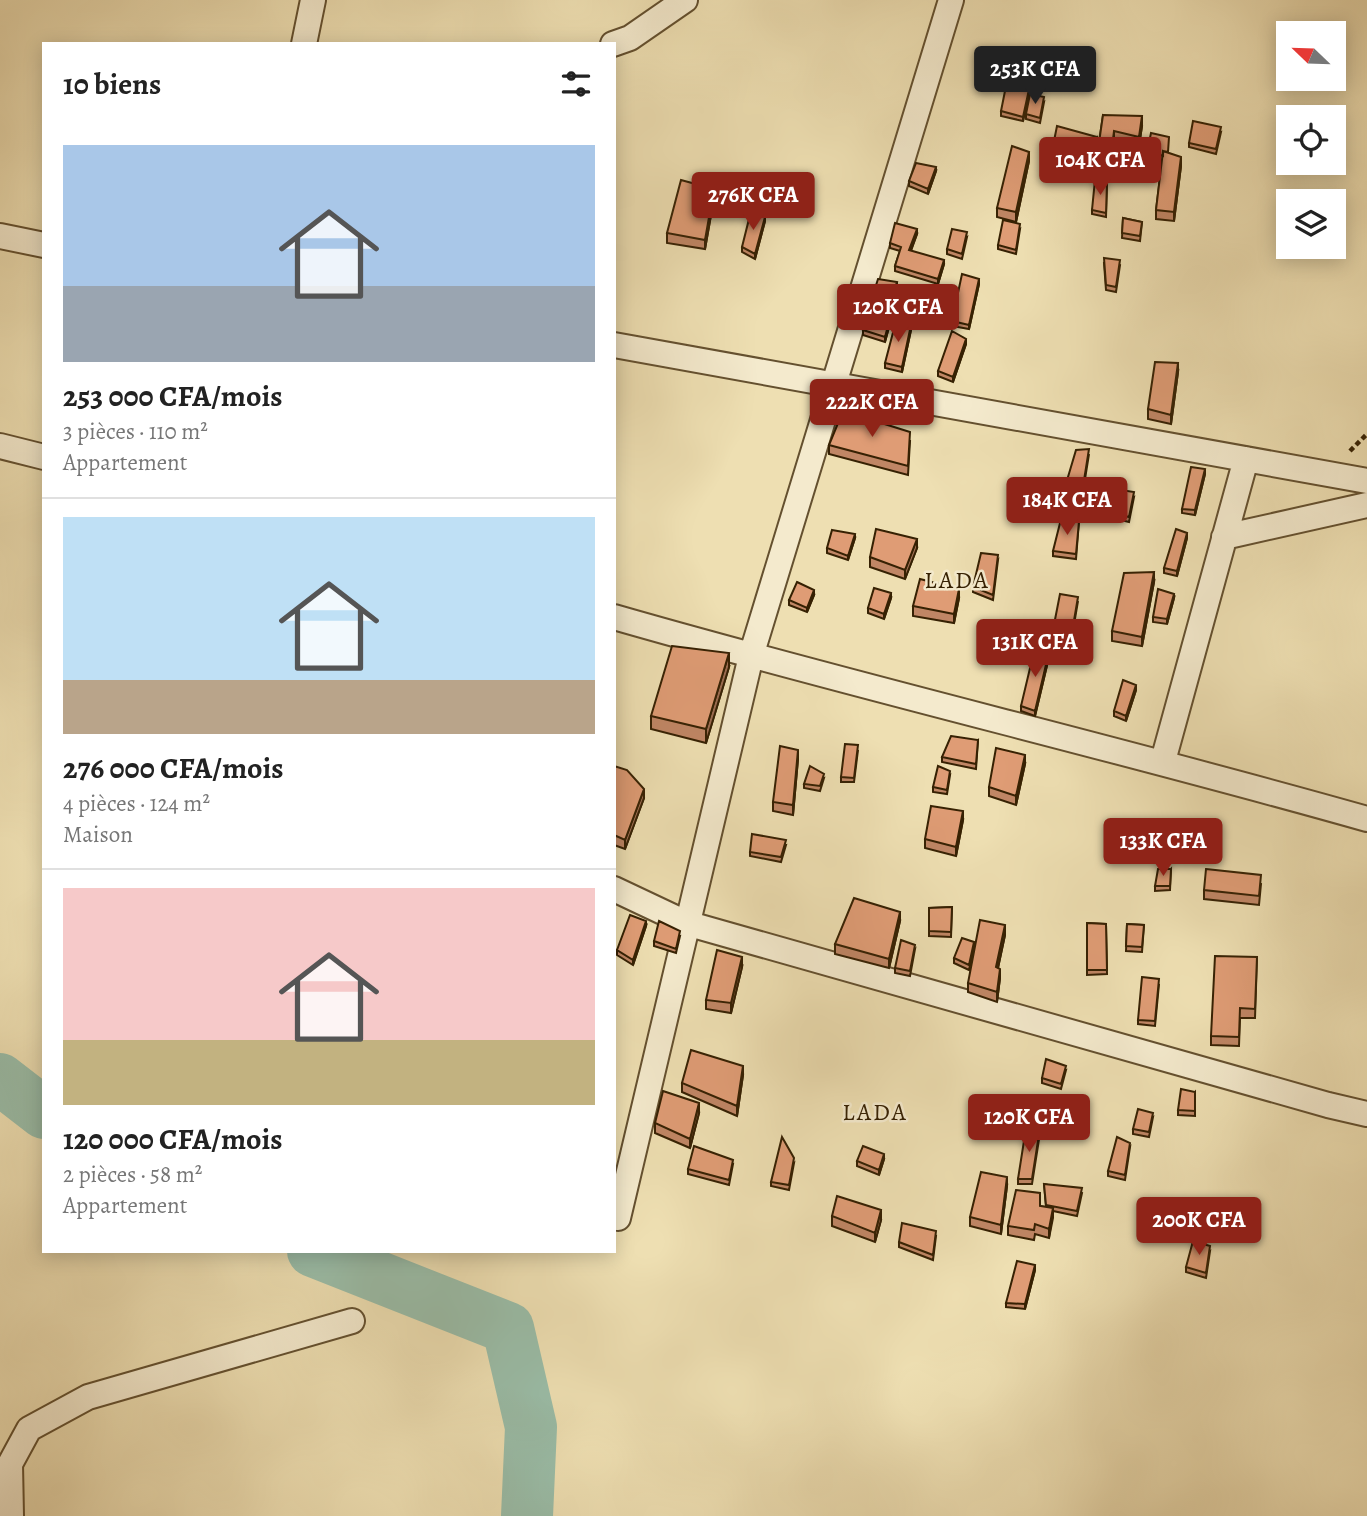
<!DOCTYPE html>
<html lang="fr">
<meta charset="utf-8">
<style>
body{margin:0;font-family:Alegreya,serif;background:#f6f6f6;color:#222;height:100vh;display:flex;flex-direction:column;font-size:26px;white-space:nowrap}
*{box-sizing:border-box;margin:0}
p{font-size:23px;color:#767676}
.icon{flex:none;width:38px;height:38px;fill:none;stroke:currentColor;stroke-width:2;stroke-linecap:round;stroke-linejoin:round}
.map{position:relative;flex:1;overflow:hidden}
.drawer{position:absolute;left:42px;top:42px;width:574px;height:1211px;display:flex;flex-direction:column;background:#fff;border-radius:0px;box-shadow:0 4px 18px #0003}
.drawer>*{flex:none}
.needle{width:46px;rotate:293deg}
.fabs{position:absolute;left:1276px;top:21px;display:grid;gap:14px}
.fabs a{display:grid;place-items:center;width:70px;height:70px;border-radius:0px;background:#fff;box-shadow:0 4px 18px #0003;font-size:35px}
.price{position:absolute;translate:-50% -60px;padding:0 16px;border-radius:7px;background:#8f2418;color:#fff;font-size:23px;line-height:46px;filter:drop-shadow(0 2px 4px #0008)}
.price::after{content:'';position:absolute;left:50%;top:42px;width:21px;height:16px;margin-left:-10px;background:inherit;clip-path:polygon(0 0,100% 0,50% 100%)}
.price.selected{background:#222;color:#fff}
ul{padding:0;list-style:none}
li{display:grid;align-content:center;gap:14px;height:371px;padding:0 21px}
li+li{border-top:2px solid #e0e0e0}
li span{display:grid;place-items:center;height:217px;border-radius:0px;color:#555}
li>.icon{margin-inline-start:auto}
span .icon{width:126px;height:126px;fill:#fffc;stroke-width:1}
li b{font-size:30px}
h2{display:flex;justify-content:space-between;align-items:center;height:84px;padding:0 21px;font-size:30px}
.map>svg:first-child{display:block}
</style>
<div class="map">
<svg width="1367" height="1516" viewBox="0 0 1367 1516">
<rect width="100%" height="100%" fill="#eedfb2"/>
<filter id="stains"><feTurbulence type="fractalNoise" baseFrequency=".00286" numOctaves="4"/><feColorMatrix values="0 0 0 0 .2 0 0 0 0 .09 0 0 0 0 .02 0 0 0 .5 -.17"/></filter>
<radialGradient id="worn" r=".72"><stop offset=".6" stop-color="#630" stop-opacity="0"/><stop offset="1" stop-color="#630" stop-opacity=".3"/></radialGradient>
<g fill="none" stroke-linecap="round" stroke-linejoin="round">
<path stroke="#9abda8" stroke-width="52" d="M0,1079L44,1113
M313,1251L508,1328L531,1427L527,1516"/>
<g stroke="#64502f" stroke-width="28">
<path id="minor" d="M304,44L313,0
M613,44L630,38L685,0
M0,236L44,245
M614,345L1367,481
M0,446L44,457
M1224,537L1367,505
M614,617C864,689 1117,748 1367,819
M1163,761L1246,459
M614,889L686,923L1328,1105L1367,1114
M618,1218L751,656L951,0
M11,1516L10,1464L29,1429L88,1397L352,1321"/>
</g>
<path stroke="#362103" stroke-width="4.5" stroke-dasharray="5 3.5" stroke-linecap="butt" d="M1350,451L1367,434"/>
<use href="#minor" stroke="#f4eacd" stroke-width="24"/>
</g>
<path fill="#c08665" stroke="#362103" stroke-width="2" d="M1030,89L1023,121L1001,116V111Z
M1044,102L1040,123L1026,119V114Z
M1103,115L1142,126L1139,146L1114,141L1109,182H1107L1106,217L1092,214V210L1105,182L1095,180V170Z
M1221,132L1216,154L1189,147V143Z
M1097,137L1095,161L1052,156V151Z
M1147,152L1168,153L1181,166L1174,221L1156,219V210L1162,161L1147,157Z
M1029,161L1016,222L997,217V208Z
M936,171L928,194L909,186V181Z
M714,198L705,249L667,243V233Z
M1123,218L1142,222L1140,241L1122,238Z
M765,221L755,259L742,252V247Z
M1020,229L1016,254L998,249V245Z
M917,234L911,251L944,264L938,284L895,271V266L900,251L890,248V243Z
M967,237L962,259L947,254V249Z
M1104,263L1120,265L1116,292L1106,290Z
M979,284L969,329L952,326V321Z
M897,287L890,306L893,312L885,342L863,335V330L873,303L872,298Z
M911,330L902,372L885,368V363Z
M966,344L953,382L938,376V371Z
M1178,372L1171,424L1148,419V409Z
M910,441L908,475L829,454V445Z
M1089,454L1082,498L1065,492V487Z
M1205,474L1195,515L1182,513V509Z
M1134,497L1129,522L1104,516V511Z
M1079,521L1076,559L1053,556V551Z
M855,538L848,560L827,553V548Z
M1187,538L1177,576L1164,573V568Z
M917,548L905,579L870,567V557Z
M998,560L993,600L973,592V587Z
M1154,582L1142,646L1112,641V631Z
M814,595L807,612L789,605V600Z
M891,598L884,619L868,613V608Z
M959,598L954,623L913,616V606Z
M1174,598L1167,624L1153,622V617Z
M1078,601L1070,648L1051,645V640Z
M1049,657L1035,716L1021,711V706Z
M729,667L706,743L651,729V716Z
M1136,690L1126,721L1114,716V711Z
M978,740L976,769L942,762V757Z
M858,750L854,782H841V777Z
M798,759L793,815L773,811V802Z
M1025,764L1016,805L989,796V787Z
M614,766L644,798L625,849L614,845Z
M950,775L947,794L933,792V787Z
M824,778L820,791L804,788V784Z
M963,820L956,856L925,848V839Z
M786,845L781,862L750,856V852Z
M1171,869L1170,890L1155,891V886Z
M1261,884L1259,905L1204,899V890Z
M952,907L951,937L929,936V908Z
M900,921L889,968L835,954V944Z
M1087,923L1106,924L1107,974L1087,975Z
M1127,924L1144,925L1142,952L1126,951Z
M646,926L633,965L617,955V950Z
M1005,935L998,968L1000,978L997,1002L968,992V983Z
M680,936L676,953L654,946V941Z
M974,947L969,970L954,963V958Z
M915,949L910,976L895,973V968Z
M1257,957L1255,1018H1240L1239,1046L1211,1045V1036Z
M742,967L731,1013L706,1009V1000Z
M1159,984L1155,1026L1138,1024V1020Z
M1066,1070L1061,1089L1042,1083V1078Z
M743,1075L737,1116L682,1092V1083Z
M1195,1092V1116L1178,1115V1110Z
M699,1113L690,1148L655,1133V1123Z
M1153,1117L1149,1137L1133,1134V1129Z
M1040,1133L1032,1184H1018V1179Z
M1130,1147L1125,1180L1108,1176V1171Z
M884,1159L879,1175L857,1166V1161Z
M794,1163L789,1190L771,1186V1182Z
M733,1164L729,1185L688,1174V1169Z
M1044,1184L1082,1193L1077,1216L1053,1211L1049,1238L1035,1234L1034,1240L1008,1235V1226L1040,1206L1046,1207Z
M1007,1186L1001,1234L970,1226V1217Z
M832,1216L881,1220L875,1242L832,1226Z
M936,1236L933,1260L899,1247V1242Z
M1210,1251L1206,1278L1186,1272V1267Z
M1035,1270L1025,1309L1006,1307V1303Z"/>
<path fill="#9c6d52" stroke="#362103" stroke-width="2" d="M1030,85V89L1023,121V117Z
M1142,116V126L1139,146V137Z
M1114,131V141L1109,182V173Z
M1029,152V161L1016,222V212Z
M1181,157V166L1174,221V212Z
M936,167V171L928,194V189Z
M714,189V198L705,249V240Z
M765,217V221L755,259V254Z
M917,229V234L909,255V250Z
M944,260V264L938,284V279Z
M979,279V284L969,329V325Z
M897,282V287L890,307V302Z
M893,307V312L885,342V337Z
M911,325V330L902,372V367Z
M966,339V344L953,382V377Z
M1178,363V372L1171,424V415Z
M1205,469V474L1195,515V510Z
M1187,533V538L1177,576V571Z
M855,534V538L848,560V556Z
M917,539V548L905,579V570Z
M1154,572V582L1142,646V637Z
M959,589V598L954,623V614Z
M814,590V595L807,612V608Z
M891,593V598L884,619V614Z
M1174,594V598L1167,624V619Z
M1049,652V657L1035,716V711Z
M729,653V667L706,743V729Z
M1136,685V690L1126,721V716Z
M798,750V759L793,815V805Z
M1025,755V764L1016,805V796Z
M644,789V798L625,849V840Z
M963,811V820L956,856V847Z
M900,912V921L889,968V959Z
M646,921V926L633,965V960Z
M1005,925V935L996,977V967Z
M742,957V967L731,1013V1003Z
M1000,969V978L997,1002V992Z
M743,1066V1075L737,1116V1106Z
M699,1103V1113L690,1148V1139Z
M884,1154V1159L879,1175V1170Z
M1007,1177V1186L1001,1234V1225Z
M1053,1208V1218L1049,1238V1229Z
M881,1210V1220L875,1242V1233Z
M1035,1265V1270L1025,1309V1304Z"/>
<path fill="#df9c75" stroke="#362103" stroke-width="2" d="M1007,81L1030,85L1023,117L1001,111Z
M1030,94L1044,97L1040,118L1026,114Z
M1103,115L1142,116L1139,137L1114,131L1109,173L1095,170Z
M1193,121L1221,127L1216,149L1189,143Z
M1057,126L1097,137L1095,156L1052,151Z
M1151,133L1169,137L1168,152L1163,151V156L1147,152Z
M1012,146L1029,152L1016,212L997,208Z
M1163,151L1181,157L1174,212L1156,210Z
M916,163L936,167L928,189L909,181Z
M681,180L714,189L705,240L667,233Z
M1095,180L1107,182L1106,213L1092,210Z
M751,211L765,217L755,254L742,247Z
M1123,218L1142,222L1140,236L1122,233Z
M1003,220L1020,224L1016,250L998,245Z
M895,223L917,229L909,250L944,260L938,279L895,266L901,247L890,243Z
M952,229L967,232L962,254L947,249Z
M1104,258L1120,260L1116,287L1106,285Z
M962,274L979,279L969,325L952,321Z
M878,279L897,282L890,302L872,298Z
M873,301L893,307L885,337L863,330Z
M896,321L911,325L902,367L885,363Z
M952,331L966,339L953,377L938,371Z
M1155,362L1178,363L1171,415L1148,409Z
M843,411L910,432L908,466L829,445Z
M1089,449L1082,493L1065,487L1076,450Z
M1191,467L1205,469L1195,510L1182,509Z
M1108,488L1134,492L1129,517L1104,511Z
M1061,519L1079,521L1076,554L1053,551Z
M876,529L917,539L905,570L870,557Z
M1176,529L1187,533L1177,571L1164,568Z
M832,530L855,534L848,556L827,548Z
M981,553L998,555L993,595L973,587Z
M1154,572L1142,637L1112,631L1124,573Z
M920,579L959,589L954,614L913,606Z
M797,582L814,590L807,608L789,600Z
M874,588L891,593L884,614L868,608Z
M1158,589L1174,594L1167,619L1153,617Z
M1060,594L1078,597L1070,644L1051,640Z
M672,646L729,653L706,729L651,716Z
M1035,647L1049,652L1035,711L1021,706Z
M1123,680L1136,685L1126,716L1114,711Z
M951,736L978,740L976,764L942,757Z
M845,744L858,745L854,778L841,777Z
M780,746L798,750L793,805L773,802Z
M996,748L1025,755L1016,796L989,787Z
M614,766L627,770L644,789L625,840L614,835Z
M810,766L824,774L820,786L804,784Z
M938,766L950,771L947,790L933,787Z
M931,806L963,811L956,847L925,839Z
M752,834L786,840L781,857L750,852Z
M1158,869H1171L1170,886H1155Z
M1206,869L1261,875L1259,896L1204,890Z
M854,898L900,912L889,959L835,944Z
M952,907L951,932L929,931V908Z
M630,915L646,921L633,960L617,950Z
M980,920L1005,925L996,967L1000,969L997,992L968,983Z
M659,921L680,931L676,949L654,941Z
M1087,923L1106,924L1107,970H1087Z
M1127,924L1144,925L1142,947L1126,946Z
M962,938L974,942L969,965L954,958Z
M901,940L915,945L910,971L895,968Z
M717,950L742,957L731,1003L706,1000Z
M1215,956L1257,957L1255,1009L1240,1008L1239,1037L1211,1036Z
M1142,977L1159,979L1155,1021L1138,1020Z
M691,1050L743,1066L737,1106L682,1083Z
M1046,1059L1066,1066L1061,1084L1042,1078Z
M1181,1089L1195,1092V1111L1178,1110Z
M663,1091L699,1103L690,1139L655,1123Z
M1138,1109L1153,1113L1149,1132L1133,1129Z
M1026,1128H1040L1032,1179H1018Z
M782,1137L794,1158L789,1185L771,1182Z
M1117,1137L1130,1143L1125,1175L1108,1171Z
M694,1146L733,1160L729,1180L688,1169Z
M863,1146L884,1154L879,1170L857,1161Z
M981,1172L1007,1177L1001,1225L970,1217Z
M1044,1184L1082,1188L1077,1211L1046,1205Z
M1016,1190L1040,1193V1206L1053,1208L1049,1229L1035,1224L1034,1230L1008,1226Z
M837,1196L881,1210L875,1233L832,1216Z
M902,1223L936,1231L933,1255L899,1242Z
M1193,1241L1210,1246L1206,1273L1186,1267Z
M1017,1261L1035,1265L1025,1304L1006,1303Z"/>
<g text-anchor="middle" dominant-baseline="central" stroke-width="5" stroke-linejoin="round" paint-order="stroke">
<g font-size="24" letter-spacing="2" fill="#362103" stroke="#f4eacd">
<text x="957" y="580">LADA</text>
<text x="875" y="1112">LADA</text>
</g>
</g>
<rect width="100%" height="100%" filter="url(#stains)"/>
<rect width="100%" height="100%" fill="url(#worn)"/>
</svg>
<div class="fabs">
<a><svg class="needle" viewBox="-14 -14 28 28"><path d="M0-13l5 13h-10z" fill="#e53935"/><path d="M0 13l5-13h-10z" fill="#767676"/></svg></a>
<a><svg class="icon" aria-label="locate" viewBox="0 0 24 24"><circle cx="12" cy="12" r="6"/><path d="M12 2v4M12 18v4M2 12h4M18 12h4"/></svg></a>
<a><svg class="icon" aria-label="layers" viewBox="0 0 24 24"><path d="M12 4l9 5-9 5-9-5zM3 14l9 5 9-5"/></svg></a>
</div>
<b class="price selected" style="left:1035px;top:106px">253K CFA</b>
<b class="price" style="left:1100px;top:197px">104K CFA</b>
<b class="price" style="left:753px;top:232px">276K CFA</b>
<b class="price" style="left:898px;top:344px">120K CFA</b>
<b class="price" style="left:872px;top:439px">222K CFA</b>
<b class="price" style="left:1067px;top:537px">184K CFA</b>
<b class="price" style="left:1035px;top:679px">131K CFA</b>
<b class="price" style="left:1163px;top:878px">133K CFA</b>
<b class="price" style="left:1029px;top:1154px">120K CFA</b>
<b class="price" style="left:1199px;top:1257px">200K CFA</b>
<section class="drawer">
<h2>10 biens<svg class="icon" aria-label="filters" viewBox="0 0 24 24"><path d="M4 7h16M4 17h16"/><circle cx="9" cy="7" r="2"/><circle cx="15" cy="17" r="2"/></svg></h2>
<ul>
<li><span style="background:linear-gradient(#a9c7e8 65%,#9aa5b1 0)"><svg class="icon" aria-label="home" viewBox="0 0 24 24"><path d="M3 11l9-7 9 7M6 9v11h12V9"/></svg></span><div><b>253 000 CFA/mois</b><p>3 pièces · 110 m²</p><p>Appartement</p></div></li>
<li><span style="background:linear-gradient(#bfe0f5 75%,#b9a48a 0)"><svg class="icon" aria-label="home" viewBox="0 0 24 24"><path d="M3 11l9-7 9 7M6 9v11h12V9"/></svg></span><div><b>276 000 CFA/mois</b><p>4 pièces · 124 m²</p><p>Maison</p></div></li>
<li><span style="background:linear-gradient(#f6c9c9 70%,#c2b280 0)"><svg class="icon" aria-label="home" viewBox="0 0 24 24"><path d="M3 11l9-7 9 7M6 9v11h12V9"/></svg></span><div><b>120 000 CFA/mois</b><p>2 pièces · 58 m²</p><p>Appartement</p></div></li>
</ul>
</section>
</div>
